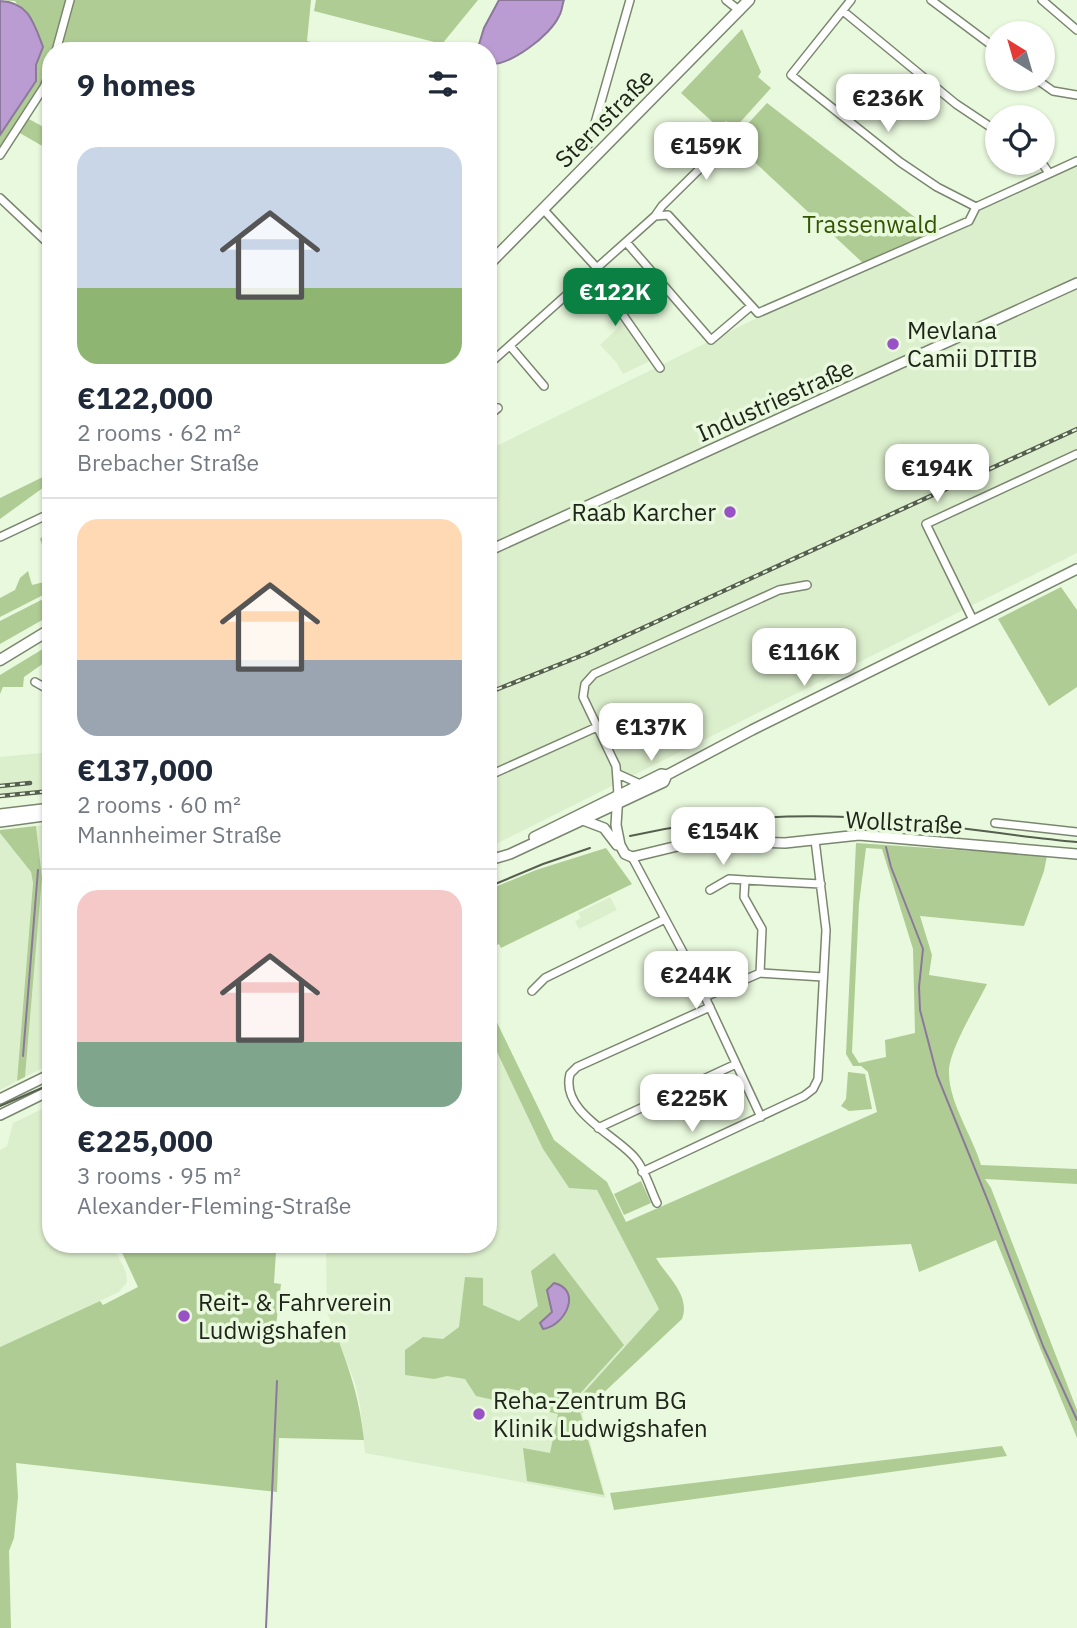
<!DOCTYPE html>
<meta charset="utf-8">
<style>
body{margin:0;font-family:"IBM Plex Sans",sans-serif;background:#f6f6f7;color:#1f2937;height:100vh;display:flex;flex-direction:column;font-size:26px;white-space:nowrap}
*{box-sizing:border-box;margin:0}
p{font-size:23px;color:#747a83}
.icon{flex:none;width:38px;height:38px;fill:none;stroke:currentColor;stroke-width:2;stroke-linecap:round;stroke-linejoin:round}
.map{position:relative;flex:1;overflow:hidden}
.panel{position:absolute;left:42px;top:42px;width:455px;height:1211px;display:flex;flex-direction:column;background:#fff;border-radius:28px;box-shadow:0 2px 5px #0004}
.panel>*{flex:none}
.needle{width:46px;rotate:323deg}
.controls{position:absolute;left:985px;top:21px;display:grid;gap:14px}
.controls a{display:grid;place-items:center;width:70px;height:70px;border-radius:50%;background:#fff;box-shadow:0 2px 5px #0004;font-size:35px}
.price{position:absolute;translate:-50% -60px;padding:0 16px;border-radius:14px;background:#fff;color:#222;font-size:23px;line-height:46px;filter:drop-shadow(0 2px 4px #0008)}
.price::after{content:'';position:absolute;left:50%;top:42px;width:21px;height:16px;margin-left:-10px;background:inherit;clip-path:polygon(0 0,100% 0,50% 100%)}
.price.selected{background:#0b8043;color:#fff}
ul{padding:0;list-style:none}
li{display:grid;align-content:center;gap:14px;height:371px;padding:0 35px}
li+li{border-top:2px solid #e0e1e3}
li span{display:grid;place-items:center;height:217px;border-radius:21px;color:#555}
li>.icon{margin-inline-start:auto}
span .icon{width:126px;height:126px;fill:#fffc;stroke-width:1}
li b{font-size:30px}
h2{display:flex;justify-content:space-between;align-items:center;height:84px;padding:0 35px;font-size:30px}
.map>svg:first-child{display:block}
</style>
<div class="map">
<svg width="1077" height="1628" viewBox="0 0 1077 1628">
<rect width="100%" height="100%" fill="#e9f9dd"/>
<path fill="#dcefcd" d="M1077,161V553L488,848V450Z
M624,322L650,361L623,374L616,362L600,345Z
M51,752V794L0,799V757Z
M51,824V1064L25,1077L42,878L36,826Z
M0,833L31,872L33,883L17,1081L0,1090Z
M610,897L617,910L579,929L575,921L581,918L578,913Z
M488,1033L543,1149L569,1188L597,1190L659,1309L578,1399L606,1498L365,1453L360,1405L355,1383L327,1312L326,1244H488Z
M51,1105V1244H112L126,1272L127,1282L119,1292L0,1347V1150L7,1146L13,1123Z"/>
<path fill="#afcc95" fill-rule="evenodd" d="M0,0H311L307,41L346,51H90L57,40L54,51H51C51,87 19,121 0,150V135L36,81V65L43,47L15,1Z
M316,0H478L442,44L314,11Z
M742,29L761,72L758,77L771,88L735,128L726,121L719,128L681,93Z
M767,103L934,232L864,264L732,141Z
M27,118L51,131V151L18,132Z
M51,473V482L0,519V498Z
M51,519V591L0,617V598L15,590L20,578L28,571L32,585L48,581L47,559L40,539L46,532Z
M1061,587L1077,610V687L1049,706L998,619Z
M51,595V615L0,644V621Z
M51,644V658L24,677L23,687H3L0,694V675Z
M36,826L42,878L25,1077L17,1081L33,883L31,872L0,833V830Z
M856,843L1047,856L1044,871L1024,926L920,916L932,955L929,975L987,984C977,1005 948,1051 949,1073C949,1103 973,1137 981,1165L1077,1169V1184L985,1179L991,1188L1077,1410V1438L996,1240L919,1272L911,1244L656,1258C667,1277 691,1295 682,1319L582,1413L578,1399L659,1309L597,1190L569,1188L543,1149L488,1033V1004L554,1140L607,1182L626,1222L877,1112L868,1072L861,1066H853L846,1054ZM866,848L882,849L913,949L915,1033L885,1040L886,1057L859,1063L852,1052L859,904Z
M606,848L632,884L501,948L499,944L488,949V890L536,870Z
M848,1072L865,1074L872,1109L849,1111L841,1106L846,1099Z
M641,1181L651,1203L624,1215L614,1194Z
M118,1244H291L276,1252L274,1283L281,1284L276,1326H333C349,1368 359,1395 364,1440L279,1438L277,1492L16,1463L18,1497L14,1538L9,1551L11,1628H0V1347L100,1301L103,1305L138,1287Z
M554,1253L624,1345L576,1398L604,1495L527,1481L523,1448L550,1453L558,1414L524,1406L527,1392L506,1388L503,1402L476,1396L465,1379L447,1376L434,1379L405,1375V1350L423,1337L443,1339L459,1327L465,1277L483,1278V1305L519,1321L538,1306L531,1271Z
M1002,1446L1007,1456L614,1510L610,1493Z"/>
<path fill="#bb9cd2" stroke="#8c789b" stroke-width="2" d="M499,0H564C562,5 562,12 559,16C551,35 509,67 488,64V51H477L484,28Z
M0,1C29,2 34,23 43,47L36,65V81L0,135Z
M554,1283C583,1290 565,1326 543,1329L540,1323L552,1312L547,1290Z"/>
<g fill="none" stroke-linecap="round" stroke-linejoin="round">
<path stroke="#8c789b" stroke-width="2" d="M886,847L891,867L923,949L919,987L920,1010L937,1075L990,1206L1043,1346L1077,1420
M23,1056L38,870
M266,1628L277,1381"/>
<g stroke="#7a876f" stroke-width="10">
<path id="minor" d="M726,0L740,11
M851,0L791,75L900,162L937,187L976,207
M931,0L998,50
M1042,0L1077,30
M843,11L956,104L998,132
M56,51L70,0
M1036,79L1053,91L1077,95
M589,144L630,0
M0,155L44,87L51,70
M1042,163L1049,173
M0,198L51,246
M543,209L597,268
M655,216L662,206L737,132
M626,242L711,340L751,306
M593,272L660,368
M510,346L544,386
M488,365L655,216L668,215L758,313L969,221L976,207L1077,161
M488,416L498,408
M0,537L51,513
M973,620L926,524L1077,454
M35,682L51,691
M618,774L640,784
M488,776L597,727
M618,794L616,766L583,697L585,684L594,674L779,590L807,585
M995,823L1077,832
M632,857L692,969L761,1117
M710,890L729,879L745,880
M760,973L762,929L744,897L745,880L821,884
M532,991L545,978L665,919
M705,997L760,973L823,977
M703,1079L715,1104
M598,1128L736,1064
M642,1172L804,1096L813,1089L818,1079L826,930L815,840
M657,1203C650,1189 645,1169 635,1158C616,1135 560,1112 570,1074L577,1067L710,1007"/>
</g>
<g stroke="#7a876f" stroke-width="12">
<path id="tertiary" d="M488,551L1077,283
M618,794L616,825L620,845L625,854L632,857L690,843L712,841L785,843L859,835L1077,854
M0,814L51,808
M583,820L604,828L617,845
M0,822L51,815
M534,837L661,774L667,775
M493,859L510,854L664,782L667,775L752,730L1077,569
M0,1099L51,1074
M0,1115L51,1090"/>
</g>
<g stroke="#7a876f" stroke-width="13">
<path id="secondary" d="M488,265L749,0
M0,660L51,629"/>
</g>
<use href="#minor" stroke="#fff" stroke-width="7"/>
<use href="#tertiary" stroke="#fff" stroke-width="9"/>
<use href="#secondary" stroke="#fff" stroke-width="10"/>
<path stroke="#565e4f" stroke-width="2" d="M630,836C702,820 774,814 848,817C925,821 1001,835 1077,842
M488,887L543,864L590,848
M0,1106L51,1084"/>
<g stroke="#565e4f" stroke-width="4.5">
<path id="rail" d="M488,693L588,653L1077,429
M0,786L30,783
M0,796L51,791"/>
</g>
<use href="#rail" stroke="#e9f9dd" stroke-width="2" stroke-dasharray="5" stroke-linecap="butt"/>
</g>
<g fill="#9952c5" stroke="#e9f9dd" stroke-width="2.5">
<circle cx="893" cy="344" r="7"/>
<circle cx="730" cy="512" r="7"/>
<circle cx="184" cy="1316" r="7"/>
<circle cx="479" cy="1414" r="7"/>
</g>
<g text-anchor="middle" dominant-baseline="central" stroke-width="7" stroke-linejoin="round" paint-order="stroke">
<g font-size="24" fill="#20251b" stroke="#e9f9dd">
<text transform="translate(604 118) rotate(-45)">Sternstraße</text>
<text transform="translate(775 400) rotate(-24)">Industriestraße</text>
<text transform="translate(904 822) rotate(3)">Wollstraße</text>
</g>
<g font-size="24" fill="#350" stroke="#e9f9dd">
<text x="870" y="224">Trassenwald</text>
</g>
<g font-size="24" fill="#20251b" stroke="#e9f9dd" text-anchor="start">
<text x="907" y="330">Mevlana<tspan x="907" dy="28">Camii DITIB</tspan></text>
<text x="716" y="512" text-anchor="end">Raab Karcher</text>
<text x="198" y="1302">Reit- &amp; Fahrverein<tspan x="198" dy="28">Ludwigshafen</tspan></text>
<text x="493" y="1400">Reha-Zentrum BG<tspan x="493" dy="28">Klinik Ludwigshafen</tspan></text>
</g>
</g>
</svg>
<div class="controls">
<a><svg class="needle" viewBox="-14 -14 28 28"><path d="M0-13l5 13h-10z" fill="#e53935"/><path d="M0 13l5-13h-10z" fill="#747a83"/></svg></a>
<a><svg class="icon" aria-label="locate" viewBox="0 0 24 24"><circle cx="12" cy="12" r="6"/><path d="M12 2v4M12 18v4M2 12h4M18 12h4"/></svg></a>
</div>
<b class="price" style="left:888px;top:134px">€236K</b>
<b class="price" style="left:706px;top:182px">€159K</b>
<b class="price selected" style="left:615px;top:328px">€122K</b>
<b class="price" style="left:937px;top:504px">€194K</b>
<b class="price" style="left:804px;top:688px">€116K</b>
<b class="price" style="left:651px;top:763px">€137K</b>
<b class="price" style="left:723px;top:867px">€154K</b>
<b class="price" style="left:696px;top:1011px">€244K</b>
<b class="price" style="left:692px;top:1134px">€225K</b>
<section class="panel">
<h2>9 homes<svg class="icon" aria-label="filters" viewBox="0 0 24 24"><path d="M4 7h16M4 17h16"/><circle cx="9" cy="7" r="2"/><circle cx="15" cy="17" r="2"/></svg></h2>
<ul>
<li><span style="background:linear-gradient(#c9d6e8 65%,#8fb573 0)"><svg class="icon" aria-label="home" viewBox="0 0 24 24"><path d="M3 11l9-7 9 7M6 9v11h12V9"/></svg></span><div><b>€122,000</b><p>2 rooms · 62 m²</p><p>Brebacher Straße</p></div></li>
<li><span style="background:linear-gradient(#ffd9b3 65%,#9aa5b1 0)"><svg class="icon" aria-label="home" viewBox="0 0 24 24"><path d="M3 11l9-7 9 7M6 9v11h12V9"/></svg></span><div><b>€137,000</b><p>2 rooms · 60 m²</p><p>Mannheimer Straße</p></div></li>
<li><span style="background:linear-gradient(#f6c9c9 70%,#7fa58c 0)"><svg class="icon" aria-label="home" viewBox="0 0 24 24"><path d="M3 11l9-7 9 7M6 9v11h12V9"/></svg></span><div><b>€225,000</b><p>3 rooms · 95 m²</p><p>Alexander-Fleming-Straße</p></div></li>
</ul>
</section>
</div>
